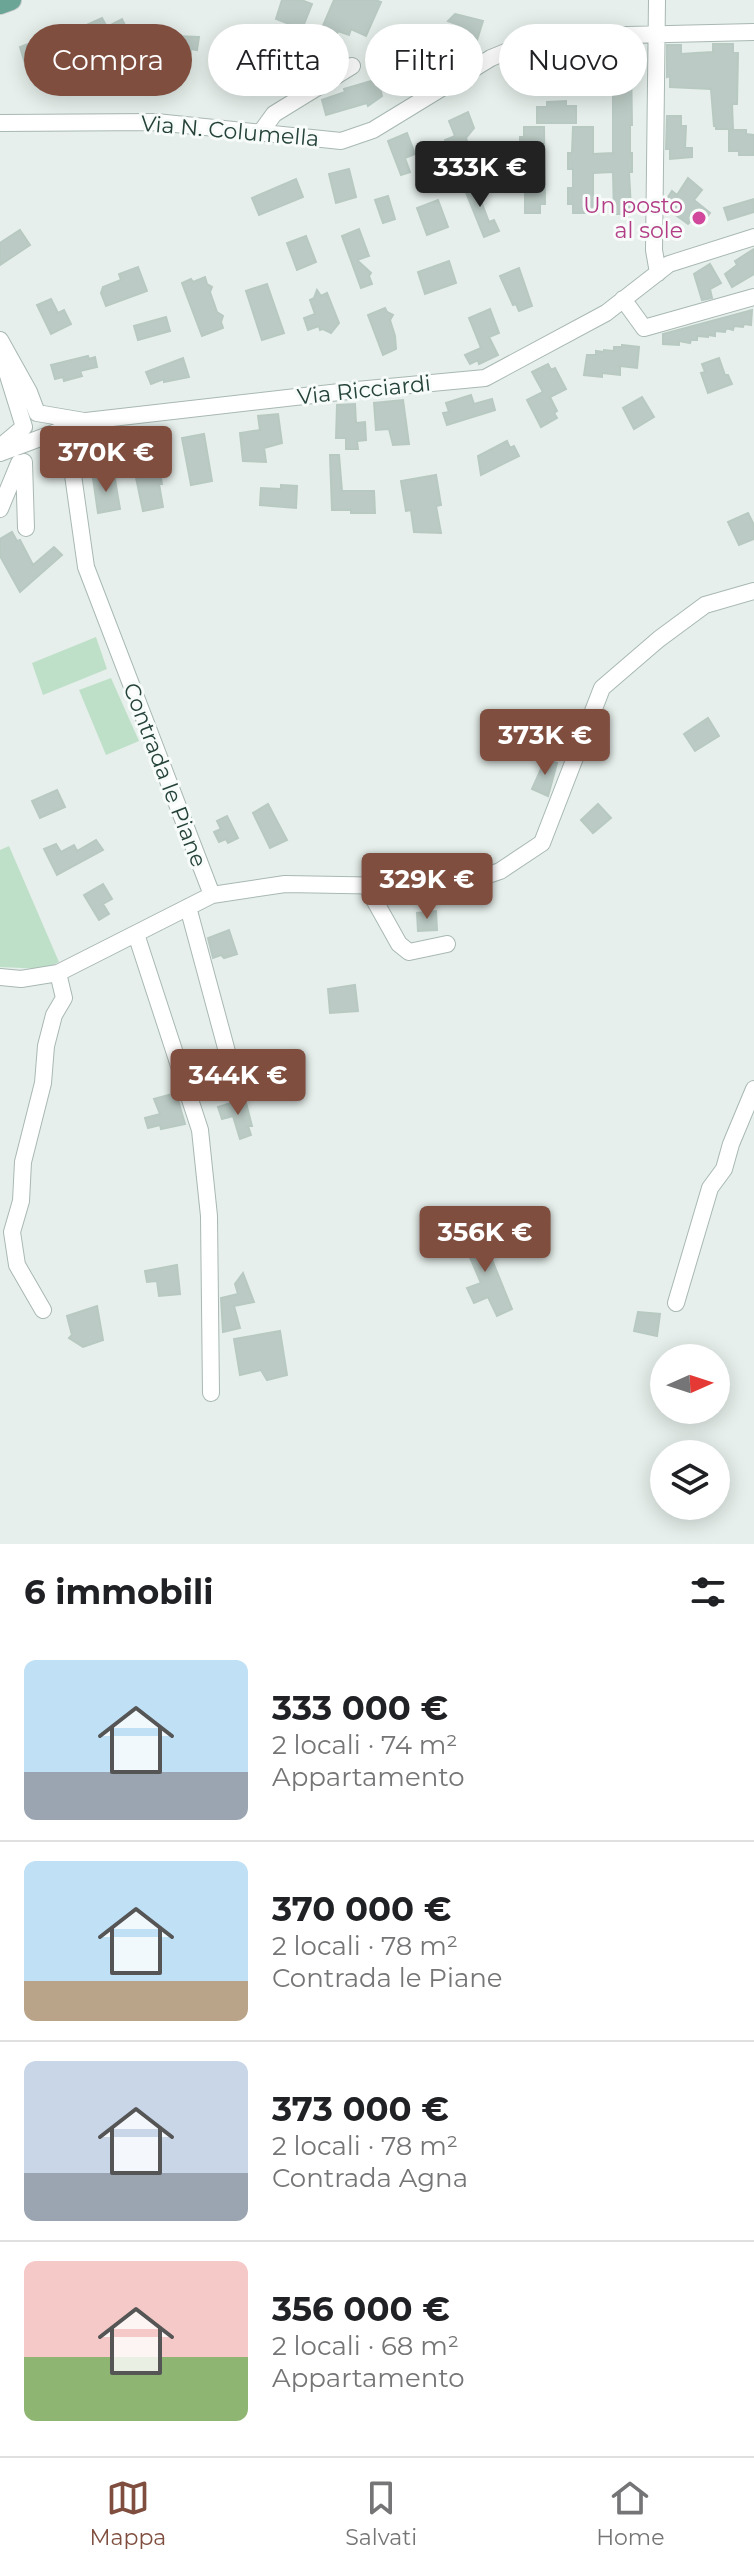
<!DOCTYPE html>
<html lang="it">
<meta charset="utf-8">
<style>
body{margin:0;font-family:Montserrat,sans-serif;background:#f2f2f2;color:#202124;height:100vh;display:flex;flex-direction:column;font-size:30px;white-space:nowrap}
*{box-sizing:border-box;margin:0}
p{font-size:26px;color:#757577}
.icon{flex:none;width:44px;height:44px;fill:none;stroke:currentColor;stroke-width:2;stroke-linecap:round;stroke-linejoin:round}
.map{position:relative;height:1544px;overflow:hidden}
.details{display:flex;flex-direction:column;background:#fff;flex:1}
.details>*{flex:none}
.banner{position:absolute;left:24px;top:24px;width:706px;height:72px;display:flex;gap:16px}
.needle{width:52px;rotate:87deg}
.controls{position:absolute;left:650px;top:1344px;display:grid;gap:16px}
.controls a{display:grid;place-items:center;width:80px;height:80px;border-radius:50%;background:#fff;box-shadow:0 4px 20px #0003;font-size:40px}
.price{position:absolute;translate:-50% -68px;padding:0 18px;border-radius:8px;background:#7f4e3f;color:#fff;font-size:26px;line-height:52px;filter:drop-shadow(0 2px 4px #0008)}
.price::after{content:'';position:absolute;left:50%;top:48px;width:24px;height:18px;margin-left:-12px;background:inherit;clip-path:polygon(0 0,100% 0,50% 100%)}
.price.selected{background:#222;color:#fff}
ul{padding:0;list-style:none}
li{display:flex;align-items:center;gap:24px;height:200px;padding:0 24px}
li+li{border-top:2px solid #e0e0e0}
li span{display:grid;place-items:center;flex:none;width:224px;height:160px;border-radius:12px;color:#555}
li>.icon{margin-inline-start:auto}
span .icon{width:96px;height:96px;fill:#fffc;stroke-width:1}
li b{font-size:34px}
h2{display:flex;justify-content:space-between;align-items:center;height:96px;padding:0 24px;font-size:34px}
.chip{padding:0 28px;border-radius:36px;background:#fff;box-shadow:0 4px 20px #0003;font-size:28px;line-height:72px}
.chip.selected{background:#7f4e3f;color:#fff}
.dock{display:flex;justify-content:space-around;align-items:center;height:112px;border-top:2px solid #e0e0e0;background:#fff;font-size:22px;color:#757577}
.dock a{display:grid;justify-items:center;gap:4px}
.dock .selected{color:#7f4e3f}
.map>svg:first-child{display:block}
</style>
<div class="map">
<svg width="754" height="1544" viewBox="0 0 754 1544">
<rect width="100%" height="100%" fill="#e6efeb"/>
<path fill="#bfe0c8" d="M96,637L107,669L43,695L32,663Z
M111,678L139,741L106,755L79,690Z
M9,846L59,962L44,969L0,967V850Z"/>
<path fill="#bbcac4" stroke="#b8c9c2" stroke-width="2" d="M282,0H301L312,4L302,29L276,19Z
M334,0H375L381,2L366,36L351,29L349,35L338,31L331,48L316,42Z
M455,14L483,21L477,40L462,49L451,43L459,25L448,21Z
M102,18L107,27L122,19L133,41L112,51L107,43L93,50L82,27Z
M419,30L431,42L436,37L445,46L420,70L415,66L408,74L390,59Z
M175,36L199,37L197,50L191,49L189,62L170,60Z
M46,37L55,56L26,67L20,47Z
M713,44H733V53H738L737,104H732L733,129H716V126H714L711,89L670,87V76L667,77V45H681V54L696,53L713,52Z
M259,57L279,61L277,72L268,71L266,79L259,78L257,87L231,84L234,72L244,74L246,61L258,63Z
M594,59H631L632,125H630V153H632V172H629L631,209H627V214H614L613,172L593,173V213H573V204H568V188H573V169H568V153H572L573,127H593V154L613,153V82H606V70H594Z
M378,79L382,96L368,106L367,103L326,115L322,100L345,92L344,89Z
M566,101V106H576V123H537V107H547V102Z
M468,112L474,128L466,138L472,156L455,163L445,140L455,136L449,121Z
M667,116H681V126H686L685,148H692V157L670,159V149H666Z
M524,127H544L545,204H540V213H525V185H520V171H525V150H520V137H524Z
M729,130H746V134L754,135V155H739V151H729Z
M407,133L415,154L405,158L410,172L401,175L388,141Z
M349,169L356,197L336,203L329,174Z
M688,178L702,190L694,200L710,213L700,226L692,220L688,224L666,208V200L672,191L677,195Z
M296,179L303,197L259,215L252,198Z
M478,180L483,191L478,193L489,222L494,220L499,231L484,237L463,185Z
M388,196L395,219L383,223L375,200Z
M754,199V212L728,220L724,208Z
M438,200L448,227L427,235L417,208Z
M359,229L369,256L357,260L371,273L369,276L372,284L361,288L342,236Z
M20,230L30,245L0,265V243Z
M306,236L316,262L297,270L287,243Z
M754,249V274L732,287L725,274L737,265L735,261Z
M449,261L456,283L425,294L418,272Z
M710,264L721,283L710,289L712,298L702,300L694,274Z
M138,267L147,291L106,306L101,293L103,287L121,280L119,274Z
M519,268L532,306L519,311L516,304L513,305L500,276Z
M205,277L207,284L212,287L210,292L217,312L223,316L221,322L223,328L202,336L182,283L191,279L193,282Z
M267,284L284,333L262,340L246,291Z
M317,290L321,296L327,293L339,323L331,333L323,329L320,330L319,326L308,330L304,318L315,314L310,300L314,298Z
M51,299L58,313L64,310L71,324L51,334L37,305Z
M385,308L387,312L393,315L390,320L395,336L396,349L383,355L368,315Z
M490,309L499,333L489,337L498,355L479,364L478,360L470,364L465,355L481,348L469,318Z
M752,310L751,325L744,324L743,327L734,326L733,330L726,328L725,332L715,331V336L708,335V337L697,336V340H691L690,343L679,341V345L663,344V334Z
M166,317L170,331L138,340L134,326Z
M622,345L639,347L637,368L620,366V375L602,373V377L584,375L587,355H596V351L604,352V350L614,351V347H622Z
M88,356L89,359L95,357L97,367L80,371L82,376L64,381L63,377L55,379L51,365Z
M183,358L189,377L164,382V379L151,384L146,372Z
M719,358L725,375H728L732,384L708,393L701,373L705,372L702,364Z
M548,364L551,370L555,368L566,389L550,397L557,411L554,413L557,418L541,427L527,400L543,392L532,372Z
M471,395L474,404L492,399L495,410L447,425L443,413L449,412L446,403Z
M642,397L654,417L634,429L623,408Z
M403,400L409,444L393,445L389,429L376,430L374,403Z
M355,404L356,423L365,422L366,440L357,441L358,449H346V438H336L337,405Z
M278,414L282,443L264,448L266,462L243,461L240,433L260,430L258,416Z
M204,434L212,481L191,485L182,438Z
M507,441L510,448L514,446L519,456L481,475L478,456Z
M330,455H339L342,491H374L375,513H351V510H332Z
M158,463L162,484H159L163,507L143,511L134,468Z
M114,474L120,509L98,513L93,478Z
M436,475L441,505L436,506L441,533L414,532L411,510L406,511L401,481Z
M281,485L297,486L296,508L260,505L261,488L281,489Z
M748,513L754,525V539L739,545L728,522Z
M12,532L17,541L20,540L33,565L54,547L62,555L20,592L0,556V539Z
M708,718L719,736L695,751L684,734Z
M546,758L557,763L548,796L532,789Z
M57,790L65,807L40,818L32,801Z
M268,804L287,840L270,848L253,813Z
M598,804L611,818L593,833L581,820Z
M227,816L238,838L228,843L226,839L219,842L214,832L221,829L217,821Z
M96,840L103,850L57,875L44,849L56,844L61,852L74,845L77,851Z
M103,884L112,899L103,904L109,914L99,920L84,895Z
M436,911L437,930L418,931L417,913Z
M229,930L237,954L224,958L221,955L213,958L208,938Z
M355,985L358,1011L330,1013L328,989Z
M176,1093L185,1124L161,1129L160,1125L148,1128L145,1118L160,1114L154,1099Z
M245,1099L252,1126H248L251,1135L240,1139L233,1116L222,1119L218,1107Z
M470,1226L474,1235L479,1233L486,1245L512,1309L497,1316L488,1297L474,1303L467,1288L481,1283L459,1232Z
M177,1265L180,1294L159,1296L157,1281L147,1282L145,1271Z
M243,1273L254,1302L234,1306L240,1328L223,1332L221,1298L238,1294L235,1284Z
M97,1306L103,1340L83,1347L69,1338L72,1335L67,1316Z
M638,1312L660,1314L657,1336L634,1331Z
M280,1331L287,1375L267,1380L261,1370L240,1375L234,1339Z"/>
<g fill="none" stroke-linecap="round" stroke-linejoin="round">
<g stroke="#a8b8b2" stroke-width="18">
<path id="minor" d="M657,0L654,250L658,273
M0,123L156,122L341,141L373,130L491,58L542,37L754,32
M261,132L274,114L352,66
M623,299L644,328L754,297
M0,340L29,392L37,413L84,421
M0,359L5,366L24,427L0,447
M0,453L86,421L357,390L485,378L606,313L669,264L754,237
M24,462L26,528
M0,509L19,463
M366,885L399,944L409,952L447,944
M212,895L285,884L453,887L500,871L542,843L602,688L659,639L705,605L754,591
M188,907L236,1085
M136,934L200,1130L209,1216L211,1393
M0,977L21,979L58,973L212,895L86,567L73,475L59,431
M676,1303L710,1188L724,1169L731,1144L754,1089
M43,1310L17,1265L12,1232L21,1201L23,1162L43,1083L46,1046L54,1015L64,998L58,973"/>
</g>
<g stroke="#c2cac8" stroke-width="22">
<path id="major" d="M0,4L11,0"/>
</g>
<use href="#minor" stroke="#fff" stroke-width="16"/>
<use href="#major" stroke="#6aa596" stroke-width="20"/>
</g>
<circle fill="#d1479c" stroke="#f7fbf9" stroke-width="3" cx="699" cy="218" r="8"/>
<g text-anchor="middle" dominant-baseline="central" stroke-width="6" stroke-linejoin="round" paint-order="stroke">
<g font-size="22" fill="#24423a" stroke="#f7fbf9">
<text transform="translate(230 131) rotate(5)">Via N. Columella</text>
<text transform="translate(364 390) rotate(-6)">Via Ricciardi</text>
<text transform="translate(165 775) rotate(69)">Contrada le Piane</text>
</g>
<g font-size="22" fill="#b23c85" stroke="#f7fbf9" text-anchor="end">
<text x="683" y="205">Un posto<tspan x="683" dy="25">al sole</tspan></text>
</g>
</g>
</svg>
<div class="controls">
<a><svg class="needle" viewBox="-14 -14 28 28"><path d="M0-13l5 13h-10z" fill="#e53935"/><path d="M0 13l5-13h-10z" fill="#757577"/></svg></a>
<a><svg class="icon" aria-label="layers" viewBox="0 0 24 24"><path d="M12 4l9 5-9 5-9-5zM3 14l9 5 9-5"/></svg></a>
</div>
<b class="price selected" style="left:480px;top:209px">333K €</b>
<b class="price" style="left:106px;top:494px">370K €</b>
<b class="price" style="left:545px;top:777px">373K €</b>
<b class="price" style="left:427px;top:921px">329K €</b>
<b class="price" style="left:238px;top:1117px">344K €</b>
<b class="price" style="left:485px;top:1274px">356K €</b>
<div class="banner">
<a class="chip selected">Compra</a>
<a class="chip">Affitta</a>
<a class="chip">Filtri</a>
<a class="chip">Nuovo</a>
</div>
</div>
<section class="details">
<h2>6 immobili<svg class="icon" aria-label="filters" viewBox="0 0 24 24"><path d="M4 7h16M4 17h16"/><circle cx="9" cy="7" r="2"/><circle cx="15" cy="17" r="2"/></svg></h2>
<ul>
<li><span style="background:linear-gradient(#bfe0f5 70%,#9aa5b1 0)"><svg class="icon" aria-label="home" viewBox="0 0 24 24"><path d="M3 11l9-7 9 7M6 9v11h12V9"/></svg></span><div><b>333 000 €</b><p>2 locali · 74 m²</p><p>Appartamento</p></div></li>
<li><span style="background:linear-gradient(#bfe0f5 75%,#b9a48a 0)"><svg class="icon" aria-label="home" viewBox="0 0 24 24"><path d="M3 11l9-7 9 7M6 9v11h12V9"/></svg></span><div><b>370 000 €</b><p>2 locali · 78 m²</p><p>Contrada le Piane</p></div></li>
<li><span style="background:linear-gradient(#c9d6e8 70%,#9aa5b1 0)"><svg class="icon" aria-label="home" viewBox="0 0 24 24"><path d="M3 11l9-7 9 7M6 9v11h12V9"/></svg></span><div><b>373 000 €</b><p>2 locali · 78 m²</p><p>Contrada Agna</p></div></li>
<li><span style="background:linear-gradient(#f6c9c9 60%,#8fb573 0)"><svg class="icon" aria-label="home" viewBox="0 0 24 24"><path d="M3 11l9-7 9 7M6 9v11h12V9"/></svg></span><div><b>356 000 €</b><p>2 locali · 68 m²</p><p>Appartamento</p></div></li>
</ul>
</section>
<nav class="dock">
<a class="selected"><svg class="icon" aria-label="map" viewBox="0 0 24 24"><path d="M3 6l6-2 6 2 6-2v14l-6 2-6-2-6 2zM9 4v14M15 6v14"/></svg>Mappa</a>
<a><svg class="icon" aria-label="saved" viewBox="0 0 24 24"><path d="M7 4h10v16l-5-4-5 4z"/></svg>Salvati</a>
<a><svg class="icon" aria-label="home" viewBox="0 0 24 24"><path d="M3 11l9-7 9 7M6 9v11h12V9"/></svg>Home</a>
</nav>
